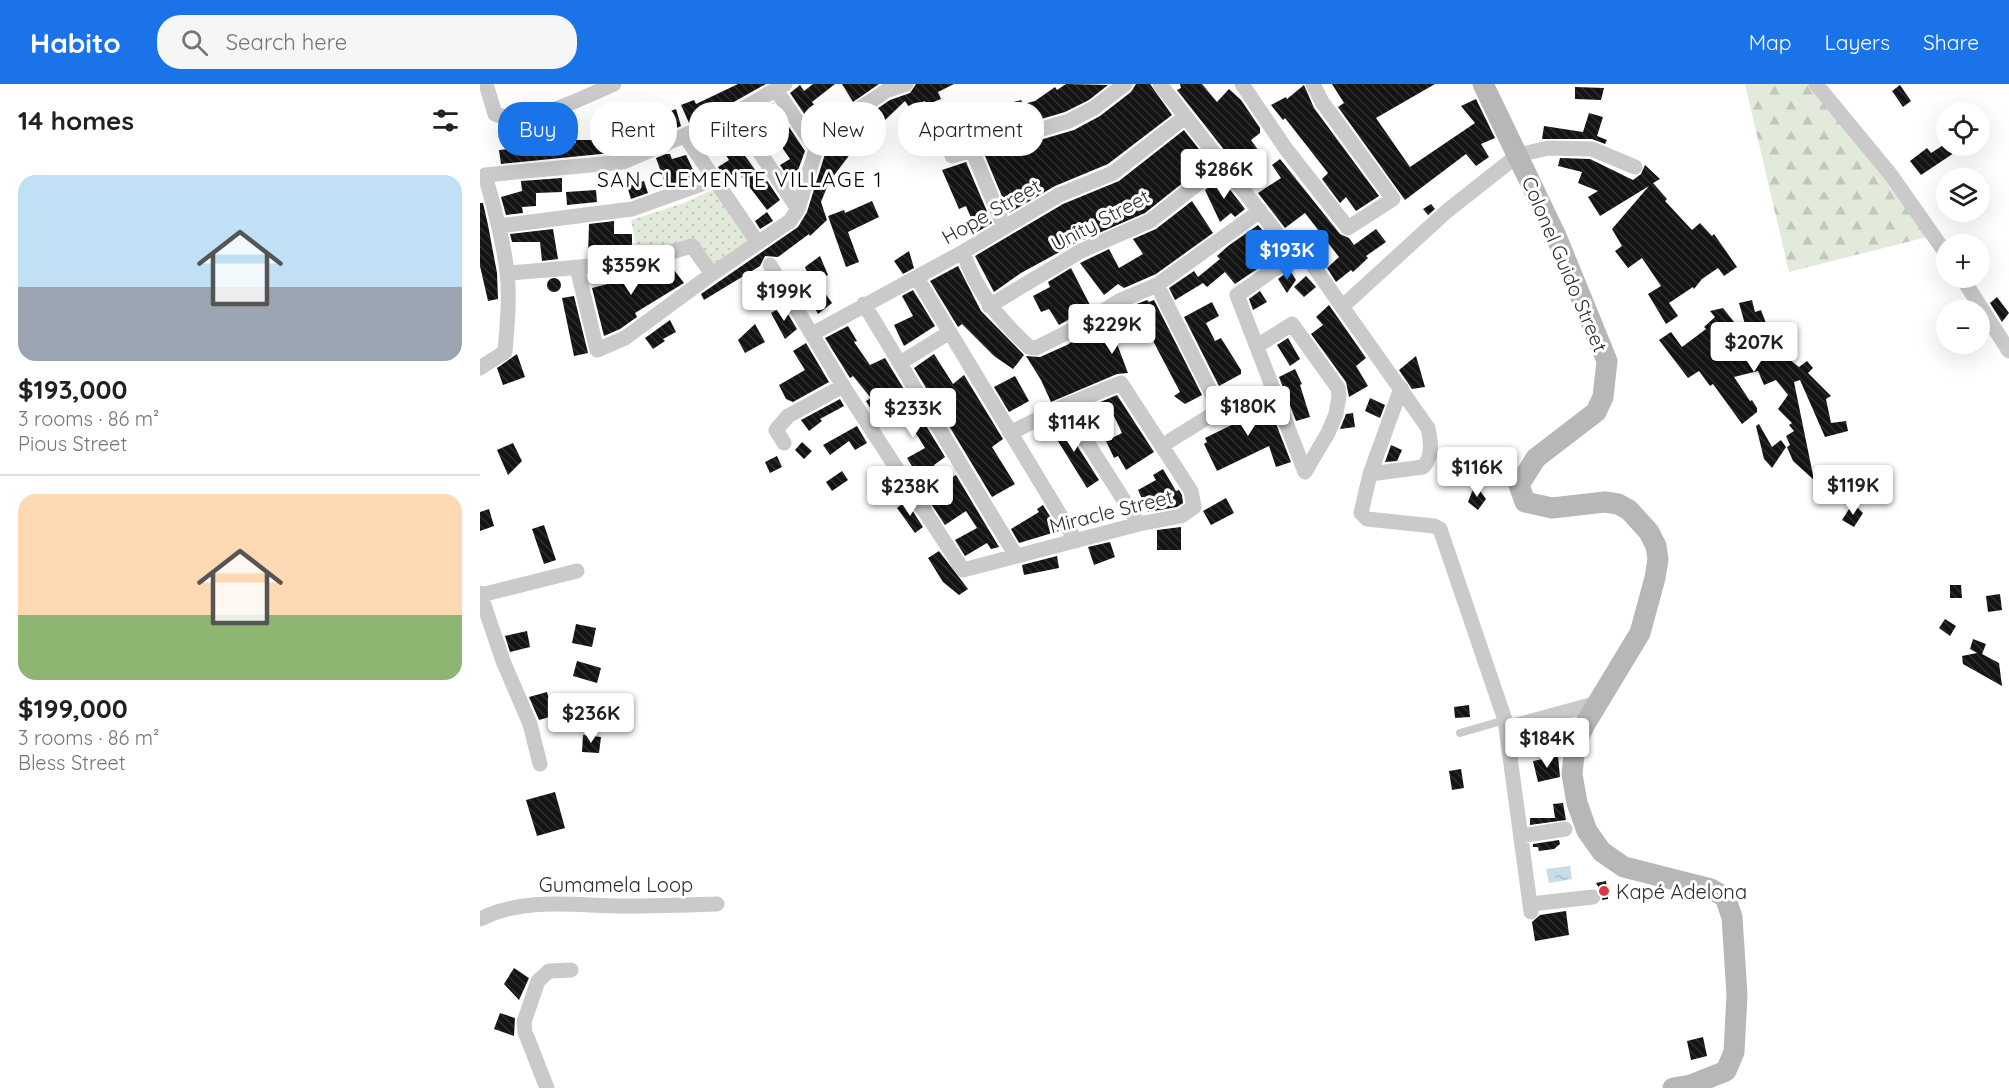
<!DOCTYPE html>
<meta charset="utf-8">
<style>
body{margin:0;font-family:Quicksand,sans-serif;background:#f6f6f6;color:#202124;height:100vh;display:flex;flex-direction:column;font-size:22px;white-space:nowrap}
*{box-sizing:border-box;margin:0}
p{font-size:20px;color:#757577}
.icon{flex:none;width:33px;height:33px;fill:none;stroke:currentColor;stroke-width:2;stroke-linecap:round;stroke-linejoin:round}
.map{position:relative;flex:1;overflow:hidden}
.sheet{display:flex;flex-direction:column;background:#fff;width:480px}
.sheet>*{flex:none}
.top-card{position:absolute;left:18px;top:18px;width:570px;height:54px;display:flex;gap:12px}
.controls{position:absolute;left:1456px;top:18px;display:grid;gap:12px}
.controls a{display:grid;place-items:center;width:54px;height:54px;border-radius:50%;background:#fff;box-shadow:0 6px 24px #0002;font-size:30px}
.price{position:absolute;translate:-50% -51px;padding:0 14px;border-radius:6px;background:#fff;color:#222;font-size:20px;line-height:39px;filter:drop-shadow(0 2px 3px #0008)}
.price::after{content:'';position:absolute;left:50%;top:36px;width:18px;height:14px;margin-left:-9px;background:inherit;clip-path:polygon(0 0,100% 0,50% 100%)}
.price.current{background:#1a73e8;color:#fff}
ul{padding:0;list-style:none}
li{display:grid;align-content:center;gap:12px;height:318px;padding:0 18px}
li+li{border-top:2px solid #e0e0e0}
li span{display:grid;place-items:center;height:186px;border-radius:18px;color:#555}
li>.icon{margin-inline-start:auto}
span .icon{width:108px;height:108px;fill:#fffc;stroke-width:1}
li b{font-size:26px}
h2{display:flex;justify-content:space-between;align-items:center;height:72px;padding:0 18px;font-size:26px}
.chip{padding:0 21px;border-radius:24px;background:#fff;box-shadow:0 6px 24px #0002;font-size:21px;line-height:54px}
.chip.current{background:#1a73e8;color:#fff}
header{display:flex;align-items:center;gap:36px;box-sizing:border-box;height:84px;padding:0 30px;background:#1a73e8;color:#fff}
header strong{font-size:28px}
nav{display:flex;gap:33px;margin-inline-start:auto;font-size:21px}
.search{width:420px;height:54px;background:#f6f6f6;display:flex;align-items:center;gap:15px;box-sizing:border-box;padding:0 21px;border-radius:24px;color:#757577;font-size:22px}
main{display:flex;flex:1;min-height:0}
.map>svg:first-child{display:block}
</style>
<header>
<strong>Habito</strong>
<div class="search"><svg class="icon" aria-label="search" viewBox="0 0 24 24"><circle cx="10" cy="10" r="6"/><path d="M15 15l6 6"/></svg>Search here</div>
<nav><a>Map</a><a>Layers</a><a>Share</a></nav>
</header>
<main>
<section class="sheet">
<h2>14 homes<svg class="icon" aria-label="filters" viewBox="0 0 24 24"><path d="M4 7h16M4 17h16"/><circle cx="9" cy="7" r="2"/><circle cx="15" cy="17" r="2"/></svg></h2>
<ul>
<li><span style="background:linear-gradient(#bfe0f5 60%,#9aa5b1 0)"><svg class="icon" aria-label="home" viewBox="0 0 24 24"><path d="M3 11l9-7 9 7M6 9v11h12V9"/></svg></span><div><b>$193,000</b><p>3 rooms · 86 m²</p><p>Pious Street</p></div></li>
<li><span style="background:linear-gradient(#ffd9b3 65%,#8fb573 0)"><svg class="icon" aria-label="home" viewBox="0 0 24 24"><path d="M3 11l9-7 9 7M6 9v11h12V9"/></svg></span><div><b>$199,000</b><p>3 rooms · 86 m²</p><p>Bless Street</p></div></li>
</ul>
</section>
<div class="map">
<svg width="1529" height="1004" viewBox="0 0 1529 1004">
<defs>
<pattern id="forest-firs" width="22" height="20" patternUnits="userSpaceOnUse" patternTransform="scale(1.5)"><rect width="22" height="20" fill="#e2eadb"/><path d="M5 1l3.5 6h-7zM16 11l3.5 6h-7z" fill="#c2c9bc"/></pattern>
<pattern id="park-dots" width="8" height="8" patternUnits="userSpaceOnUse" patternTransform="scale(1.5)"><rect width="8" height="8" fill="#e2eadb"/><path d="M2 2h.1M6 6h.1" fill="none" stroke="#c2c9bc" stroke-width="1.8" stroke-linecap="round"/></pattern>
<pattern id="water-ripples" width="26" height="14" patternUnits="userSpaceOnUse" patternTransform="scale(1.5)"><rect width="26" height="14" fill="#c8dbe9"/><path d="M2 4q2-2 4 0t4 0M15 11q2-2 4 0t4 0" fill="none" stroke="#acbcc8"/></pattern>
<pattern id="building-back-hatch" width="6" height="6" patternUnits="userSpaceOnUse" patternTransform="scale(1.5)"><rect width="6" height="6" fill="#141414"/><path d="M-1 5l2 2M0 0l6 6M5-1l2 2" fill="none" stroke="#2e2e2e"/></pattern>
</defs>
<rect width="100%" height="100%" fill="#fff"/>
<path fill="url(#forest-firs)" d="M1265,0H1331L1392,73L1447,153L1309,188Z"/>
<path fill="url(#park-dots)" d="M234,105L273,156L232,181L214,157L158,173L151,136L204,119Z"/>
<path fill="url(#water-ripples)" d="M1090,782L1092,795L1069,799L1066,785Z"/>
<path fill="url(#building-back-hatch)" d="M258,0H286L243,24L209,39L201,21L214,16L216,20Z
M333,0H355L332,18L348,40L338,50L310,9L320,1L324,7Z
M362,0H399L373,18Z
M436,0H474L458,8L461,15L446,21L445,17L429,23L425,17L403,38L401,35L390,44L349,98L341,118L347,136L330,152L329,150L298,173L285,172L280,182L224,216L221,210L318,143L327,128L345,70L382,35L410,16L430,9Z
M586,0L628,1L609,16L585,28L494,55L486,32L541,16L543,20L555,17L575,3L577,6Z
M656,0H670L692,31L628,80L575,102L529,129L505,72L594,46L620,32L651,8Z
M700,0H722L737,18L749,5L761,16L780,44V49L771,56L785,76L764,91L697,6L701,4Z
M852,0H955L896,34L930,83L995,39L981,22L996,15L1015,54L1001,60L1009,73L996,82L986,70L925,116L858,23L864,19Z
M824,1L834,24L899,112L876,127L866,113L860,119L842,95L848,89L805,34L803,36L791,21L806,13L807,15Z
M1420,1L1431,17L1423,23L1412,7Z
M1095,3L1124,4L1121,16L1095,15Z
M293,19L325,67L313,100L300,81L310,75L284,37L276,41L270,32Z
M196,25L201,42L170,56L166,44L187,35L185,29Z
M1109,29L1123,33L1117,52L1127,56L1125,60L1112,55H1062L1064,42L1103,48Z
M704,46L729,78L665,129L596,159L541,189L514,208L495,172L583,120L639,97Z
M149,51L153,63L141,68L21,80L19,66L96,59V56H115V59Z
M259,55L267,67L263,69L281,94L284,92L300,116L287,126L258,88L246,95L238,83L249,76L242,65Z
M1462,62H1472L1477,67L1441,91L1430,77L1447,64L1451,69Z
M186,70H190L192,75L206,71L216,92L186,102L176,74Z
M1080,74L1110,75L1153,96L1161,90L1165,81L1180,95L1173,99L1187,115L1185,117L1212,146L1220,139L1232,152L1234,150L1257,183L1244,192L1238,184L1222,195L1214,205L1213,203L1189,219L1198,232L1186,240L1168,210L1181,202L1162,174L1148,184L1135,167L1142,162L1132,145L1169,102L1120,132L1108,113L1118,107L1098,99L1102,88L1078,82Z
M800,75L860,150L869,154L874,161L896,145L906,158L886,172L888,174L873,188L871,186L856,198L847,184L859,173L825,129L805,144L778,109L801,94L792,81Z
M486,78L512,139L497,148L486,122L479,125L462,86Z
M82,94V108L56,109V122L42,123L43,129L26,131L21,113L42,107L41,97Z
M741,94L765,125L755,133L751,129L740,138L725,106Z
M164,97L168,109L151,115L147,102Z
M116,106L117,118L87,121L86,108Z
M392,117L399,133L368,148L379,178L366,183L348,132L364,126L365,129Z
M712,117L733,149L676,190L644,204L638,200L624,211L600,179L629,165L639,184L663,170L653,155L676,145Z
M0,119H3L8,141L17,189L18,215L8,217L0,182Z
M951,120L955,125L948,131L943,125Z
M287,128L293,137L280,145L275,137Z
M134,137V150H152V166H130V170L108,172L109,140Z
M778,141L791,156L767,173L777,185L755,200L745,188L727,203L723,199L695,216L689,204L714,187L718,193L740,175L737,172L748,162Z
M73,145L78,175L62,177L60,158H32L30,150Z
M429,167L434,184L423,190L414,177Z
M340,172L348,191L331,198L325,183Z
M175,182L180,195L194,186L204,199L155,229L157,233L140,245L124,252L112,204L132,199L131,192L155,189L154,186Z
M478,182L501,227L544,271L533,285L514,272L482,240L478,243L450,197Z
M591,184L611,223L579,241L569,225L561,228L553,212L570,203L568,198Z
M810,186L816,196L807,209L798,195Z
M826,192L836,203L824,213L814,203Z
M67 201a7 7 0 1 1 14 0a7 7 0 1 1-14 0Z
M336,196L352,219L338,230L324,204Z
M433,206L455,242L424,262L414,241L433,232L422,212Z
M780,207L787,218L773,226L769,215Z
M94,212L108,269L94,272L82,214Z
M1517,213L1529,229L1522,238L1510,219Z
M667,216L669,218L674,216L722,311L705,320L694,312L700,308L663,238L637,260L648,289L637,290L571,318L561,296L546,272L560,273L587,261L649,223Z
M1272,216L1275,228L1281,226L1292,255L1302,254L1305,272L1319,283L1327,277L1333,284L1328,289L1351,312L1346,315L1351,339L1366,337L1368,347L1345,353L1320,296L1314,298L1334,396L1313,377L1307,363L1310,361L1306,352L1314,347L1309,341L1312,339L1298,325L1308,311L1296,296L1284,301L1278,287L1254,293L1270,317L1272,316L1277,324V328L1262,340L1233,300L1230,302L1219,287L1208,294L1179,256L1191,248L1202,263L1226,245L1224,243L1235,233L1230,227L1243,224L1270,258L1259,219Z
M732,218L739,232L726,239L735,257L741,254L761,286V290L739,302L704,233Z
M849,221L886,274L876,282L888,302L869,313L866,298L831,250L843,241L836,233Z
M303,222L317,245L305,255L291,229Z
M190,236L196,248L183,255L185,257L173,265L165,254Z
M275,240L285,258L265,269L258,256Z
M368,242L377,257L374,258L390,281L405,274L465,373L454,381L464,398L476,391L519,463L511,465L507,459L485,472L475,456L497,444L486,427L465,441L444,409L447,407L427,374L445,364L416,317L394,330L386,317L391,314L373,292L370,294L345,254Z
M808,254L820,275L810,282L797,261Z
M326,259L349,298L313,318L306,315L299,301L325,286L313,267Z
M37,270L45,293L23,301L17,284Z
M454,270L473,300L484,291L523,355L512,363L535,400L512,413L434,284Z
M936,272L945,303L932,305L919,286Z
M815,285L822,300L820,301L830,333L816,337L799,293Z
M535,292L549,317L529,328L514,303Z
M781,302L811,378L796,383L789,362L737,387L724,360L727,358L725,354L778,328L771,305Z
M637,311L674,368L646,386L638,372L634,374L626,357L642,349L633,330L609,343L599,327Z
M890,314L905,321L900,334L885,327Z
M360,315L364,322L340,335L342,337L329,347L321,336Z
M873,329L875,343L860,345L866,330Z
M580,335L619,396L607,404L568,341Z
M1279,340L1292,363L1301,356L1306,363L1292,384L1284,375L1276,342Z
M377,342L387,359L375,366L369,357L350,371L343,361Z
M322,358L332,367L324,375L315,366Z
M33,359L42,377L28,391L17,366Z
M911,361L922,366L917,377L905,378Z
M297,372L302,383L290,389L285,378Z
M683,385L696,407L699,406L702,411L703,419L697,423L668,428L658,406L676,396L673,391Z
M362,387L368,396L352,407L346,398Z
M995,400L1006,415L998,426L988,418Z
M746,414L754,429L731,441L723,427Z
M426,417L443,443L435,449L417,424Z
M1373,419L1383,429L1374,443L1362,436Z
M563,421L579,447L539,459L531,445L559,428L557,425Z
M9,425L14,442L0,447V428Z
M64,441L76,476L64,480L52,445Z
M701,443V466H677V446Z
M630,458L635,473L614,481L608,463Z
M459,467L488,505L479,511L463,498L448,474Z
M577,472L579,484L544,491L542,481Z
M1470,501H1481L1482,514H1470Z
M1520,510L1522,526L1508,528L1506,512Z
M1465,535L1476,542L1470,552L1459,544Z
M96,540L116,544L112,563L92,559Z
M47,547L50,563L30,568L25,552Z
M1493,555L1506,560L1502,570L1519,579L1522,602L1483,580L1482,572L1497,569L1490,565Z
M97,577L121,584L117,599L93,592Z
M67,608L73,632L59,636L49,613Z
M87,618L106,625L100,643L81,636Z
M989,621L990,633L975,634L974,623Z
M103,651L121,653L119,669L102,668Z
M1078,672L1080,693L1058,698L1053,677Z
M981,685L984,704L972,706L969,687Z
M75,708L85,744L57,752L46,716Z
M1083,719L1086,736L1050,741V734H1075L1073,720Z
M1079,756L1080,760L1074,765L1059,767L1058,763H1053V760Z
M1126,797L1128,815L1122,816L1123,811L1116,799Z
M1086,827L1089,851L1055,857L1052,838L1060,831Z
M34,884L49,894L39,916L24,900Z
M20,929L35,934L34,952L14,945Z
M1223,953L1227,972L1211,976L1207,957Z"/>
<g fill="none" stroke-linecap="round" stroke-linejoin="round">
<path stroke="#cacaca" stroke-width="8" d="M980,649L1025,636"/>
<path stroke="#cacaca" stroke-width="15" d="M6,0L15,30C48,44 103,13 134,0
M680,0L796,148
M762,0L806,65L868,144L913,115L842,18L833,0
M1336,0L1411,91L1467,171
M296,6L336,65
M254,30L318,125
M205,52L278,159
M492,66L524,143
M472,72L589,37L614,24L645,0
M19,142L152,125L233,96
M483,168C496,207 519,235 549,263L556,264L600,242L639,217L677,201L780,127
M290,181L363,302L483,486L659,440L701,432L714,423L711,407L641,299L584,322L530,349
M97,184L117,266L145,254L232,190L310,137L318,125L336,65L376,27L406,7L426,0
M27,189C90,184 153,181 212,162L232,190
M437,194L596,457
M1482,194L1529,267
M677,201L737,320L733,330L683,361
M384,220L536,472
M509,222L601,167L670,137L744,79
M862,223L967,127L1038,71L1068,64L1112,65L1155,83
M332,250L483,168L579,111L633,89L705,33
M777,262L812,240L858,304L859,312L856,330L848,349L825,388
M420,279L470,248
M0,284L25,268C27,242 30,215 27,188C23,155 14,123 5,91L143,78L254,30L305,0
M921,304L890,390L881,429L887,435L954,442L960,445L1025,636L1051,828
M584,322L659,440
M304,359L296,346L308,332L363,302
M825,388L757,211L822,166L948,344C951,358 953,373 943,383L890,390
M0,509L23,577L50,640L60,680
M1,511L97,487
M1026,644L1118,619
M1041,752L1085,745
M1051,820L1113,813
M0,835C46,812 96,822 145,822C176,822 207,821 237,820
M67,1004L45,948L44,938L58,897L69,887L91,886"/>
<path stroke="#b7b7b7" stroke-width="21" d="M1003,0L1076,152L1127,277L1123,313L1116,328L1056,374L1039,401L1045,418L1072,424L1125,418L1138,420L1149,426L1169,448L1176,462L1178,475L1175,494L1160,549L1105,640L1095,661L1092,690L1097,719L1107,747L1122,768L1144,783L1231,805L1245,813L1252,833L1257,911L1254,968L1246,987L1211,1001L1193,1004"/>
</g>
<circle fill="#da393f" stroke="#fff" stroke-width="2" cx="1124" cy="807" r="6"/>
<g text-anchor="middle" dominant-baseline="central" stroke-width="6" stroke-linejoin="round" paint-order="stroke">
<g font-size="20" fill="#2d2d2d" stroke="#fff">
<text transform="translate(511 127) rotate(-30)">Hope Street</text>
<text transform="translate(620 136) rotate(-28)">Unity Street</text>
<text transform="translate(1085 180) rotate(67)">Colonel Guido Street</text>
<text transform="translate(631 427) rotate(-14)">Miracle Street</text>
<text x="136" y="800">Gumamela Loop</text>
</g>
<g font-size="20" fill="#2d2d2d" stroke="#fff" text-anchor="start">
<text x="1136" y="807">Kapé Adelona</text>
</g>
<g font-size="21" letter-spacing="1.5" fill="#000" stroke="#fff">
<text x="260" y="95">SAN CLEMENTE VILLAGE 1</text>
</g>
</g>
</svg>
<div class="controls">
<a><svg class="icon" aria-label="locate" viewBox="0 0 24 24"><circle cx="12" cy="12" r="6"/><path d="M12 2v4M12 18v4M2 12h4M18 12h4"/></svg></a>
<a><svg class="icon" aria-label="layers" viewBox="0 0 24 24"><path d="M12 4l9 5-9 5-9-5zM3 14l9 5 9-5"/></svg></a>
<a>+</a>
<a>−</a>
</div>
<b class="price" style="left:744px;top:116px">$286K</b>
<b class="price current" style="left:807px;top:197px">$193K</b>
<b class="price" style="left:151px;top:212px">$359K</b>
<b class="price" style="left:304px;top:238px">$199K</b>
<b class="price" style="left:632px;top:271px">$229K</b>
<b class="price" style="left:1274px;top:289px">$207K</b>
<b class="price" style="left:768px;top:353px">$180K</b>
<b class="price" style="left:433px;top:355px">$233K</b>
<b class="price" style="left:594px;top:369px">$114K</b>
<b class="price" style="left:997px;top:414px">$116K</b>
<b class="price" style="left:1373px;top:432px">$119K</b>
<b class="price" style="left:430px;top:433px">$238K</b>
<b class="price" style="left:111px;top:660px">$236K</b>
<b class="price" style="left:1067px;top:685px">$184K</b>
<div class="top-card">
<a class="chip current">Buy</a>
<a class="chip">Rent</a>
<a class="chip">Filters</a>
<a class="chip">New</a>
<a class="chip">Apartment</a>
</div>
</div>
</main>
